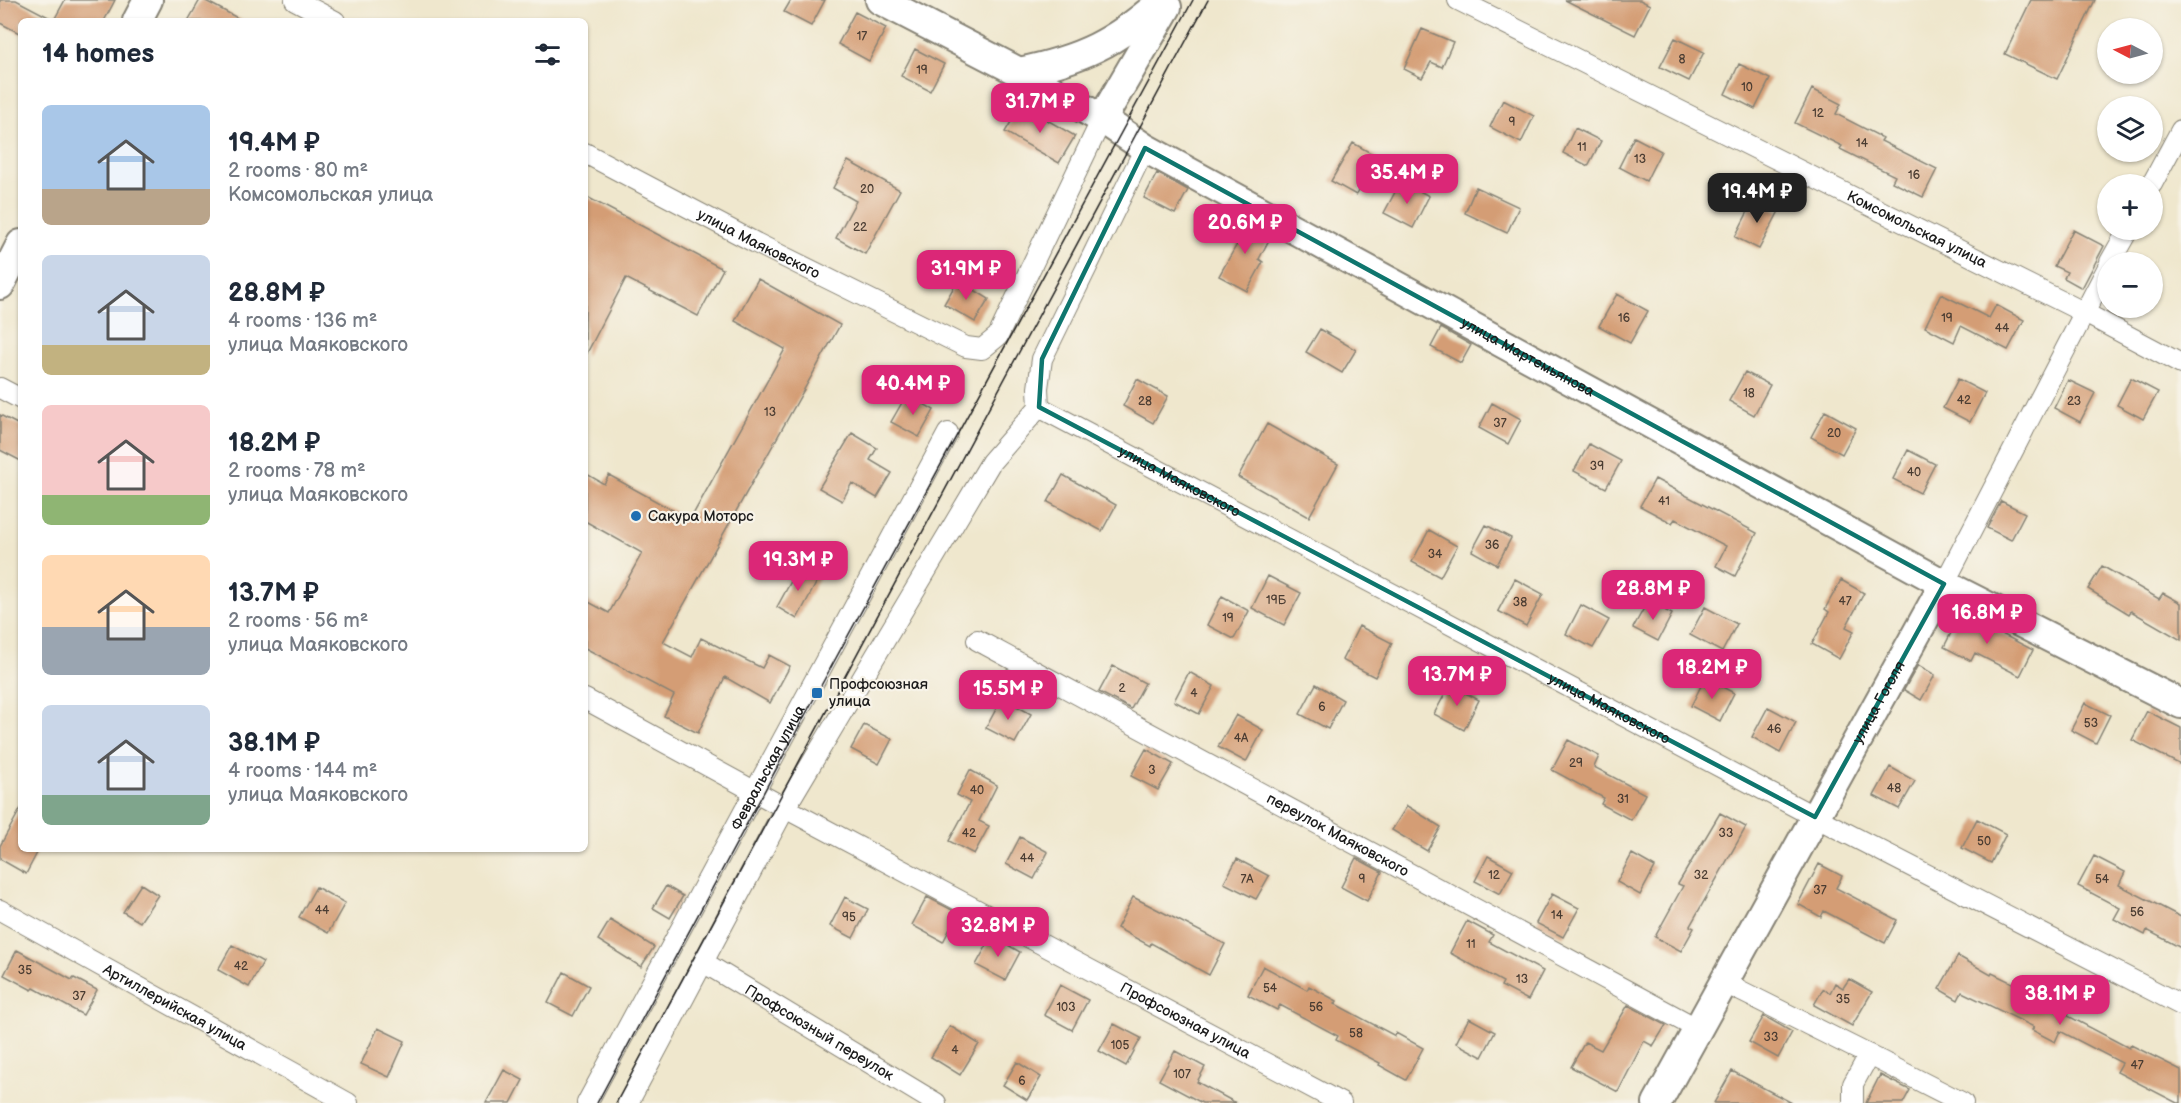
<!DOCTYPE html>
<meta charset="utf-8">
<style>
body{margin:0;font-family:"Balsamiq Sans",sans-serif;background:#f6f6f7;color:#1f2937;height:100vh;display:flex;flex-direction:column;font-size:22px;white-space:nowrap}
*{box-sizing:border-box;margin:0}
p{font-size:20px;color:#747a83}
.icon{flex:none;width:33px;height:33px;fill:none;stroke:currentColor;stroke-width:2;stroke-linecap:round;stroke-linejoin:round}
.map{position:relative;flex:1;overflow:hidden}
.drawer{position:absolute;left:18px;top:18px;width:570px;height:834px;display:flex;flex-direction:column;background:#fff;border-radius:9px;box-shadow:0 2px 4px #0004}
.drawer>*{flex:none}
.needle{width:39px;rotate:276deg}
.tools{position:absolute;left:2097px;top:18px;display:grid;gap:12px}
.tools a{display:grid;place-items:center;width:66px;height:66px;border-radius:50%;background:#fff;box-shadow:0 2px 4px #0004;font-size:30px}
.price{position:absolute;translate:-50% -51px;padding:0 14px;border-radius:12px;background:#db2777;color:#fff;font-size:20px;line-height:39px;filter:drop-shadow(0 2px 3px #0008)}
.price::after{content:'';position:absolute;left:50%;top:36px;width:18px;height:14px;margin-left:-9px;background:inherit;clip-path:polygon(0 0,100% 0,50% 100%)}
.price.selected{background:#222;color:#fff}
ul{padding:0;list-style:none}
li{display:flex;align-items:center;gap:18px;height:150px;padding:0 24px}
li span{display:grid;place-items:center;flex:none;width:168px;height:120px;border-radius:9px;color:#555}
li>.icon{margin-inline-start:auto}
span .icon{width:72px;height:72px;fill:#fffc;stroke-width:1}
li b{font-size:26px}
h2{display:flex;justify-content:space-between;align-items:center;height:72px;padding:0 24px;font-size:26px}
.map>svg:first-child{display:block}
</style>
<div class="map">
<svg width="2181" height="1103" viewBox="0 0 2181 1103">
<rect width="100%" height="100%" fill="#f7f3e8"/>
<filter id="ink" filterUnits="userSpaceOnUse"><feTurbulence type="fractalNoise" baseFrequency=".0167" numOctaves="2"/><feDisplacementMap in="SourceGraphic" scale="12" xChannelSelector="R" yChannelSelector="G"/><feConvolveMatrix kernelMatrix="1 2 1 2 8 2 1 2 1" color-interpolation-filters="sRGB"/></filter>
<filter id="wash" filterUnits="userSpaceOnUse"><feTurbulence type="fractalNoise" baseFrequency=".008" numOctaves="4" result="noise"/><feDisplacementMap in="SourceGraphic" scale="24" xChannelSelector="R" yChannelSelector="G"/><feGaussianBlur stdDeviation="1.35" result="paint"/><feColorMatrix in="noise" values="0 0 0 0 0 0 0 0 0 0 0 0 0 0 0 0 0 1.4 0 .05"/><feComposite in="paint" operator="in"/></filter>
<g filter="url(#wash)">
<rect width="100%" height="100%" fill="#efe7cd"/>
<g id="blocks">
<path fill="#d49d74" d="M0,0H16L54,20L65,0H115L104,21H21V34L0,23Z
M200,0H204L243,21H188Z
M791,0H825L811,26L784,12Z
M1565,0H1640L1650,5L1635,35Z
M2031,0H2095L2057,79L2005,54Z
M855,12L886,28L869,61L838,44Z
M1422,29L1453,42L1442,67L1431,62L1422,78L1404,69Z
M1675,38L1704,52L1689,81L1660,67Z
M915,49L944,64L930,91L901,76Z
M1739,64L1770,79L1755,109L1725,94Z
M1812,89L1841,104L1836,114L1883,138L1881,141L1937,169L1923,197L1892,182L1895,176L1840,149L1842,146L1795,123Z
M1503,100L1534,116L1521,143L1490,127Z
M1021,105L1075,136L1059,163L1005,132Z
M1575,128L1601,141L1588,166L1563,153Z
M1634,137L1661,151L1646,181L1619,167Z
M1353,143L1378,157L1356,195L1331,181Z
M848,161L900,190L865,254L836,238L856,201L833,188Z
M1157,173L1188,190L1175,214L1144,198Z
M1401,181L1429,196L1413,228L1384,213Z
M1476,187L1519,207L1507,233L1465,213Z
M585,196L723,269L698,316L626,278L585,357Z
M1755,198L1779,211L1759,249L1735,237Z
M1240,219L1271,236L1259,259L1263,262L1247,291L1219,276L1240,239L1231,234Z
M2073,230L2104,246L2082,288L2064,278L2067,272L2054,266Z
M758,279L840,325L663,642L692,657L701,638L762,668L769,655L790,666L770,703L725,677L698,733L664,716L674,695L585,648V600L609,613L642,553L585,521V473L604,484L609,475L690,520L785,349L735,321Z
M958,280L989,299L975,322L944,304Z
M1617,294L1648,311L1630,343L1599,326Z
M1941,294L1989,318L1996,305L2024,320L2008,350L1961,326L1954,342L1925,327Z
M1441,328L1471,345L1461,363L1431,347Z
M1320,329L1356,350L1342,373L1306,352Z
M1745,372L1770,385L1754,415L1729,401Z
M2131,378L2158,392L2143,419L2117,405Z
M1137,379L1168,396L1153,423L1123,406Z
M1958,379L1985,393L1970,422L1943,408Z
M2068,380L2095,393L2080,422L2054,408Z
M907,394L934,410L919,437L891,422Z
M1492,403L1521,419L1508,444L1479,428Z
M1825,411L1856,428L1842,454L1811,437Z
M0,415L21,426V461L0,450Z
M1267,424L1338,464L1309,517L1238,477Z
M852,433L877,448L870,460L892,473L877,498L852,483L842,501L819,488Z
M1589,444L1621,461L1606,488L1574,471Z
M1908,450L1935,464L1920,493L1893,479Z
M1063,475L1116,505L1102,531L1048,502Z
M1655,479L1757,533L1735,576L1716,566L1726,546L1675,519L1672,523L1640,506Z
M2001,501L2025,513L2011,540L1987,528Z
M1486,525L1511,538L1497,565L1472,551Z
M1429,530L1457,546L1440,577L1412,562Z
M800,565L820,576L797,619L777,607Z
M2102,566L2159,599L2163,593L2181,603V640L2131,611L2129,614L2088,589Z
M1268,576L1301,593L1284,625L1252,608Z
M1515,579L1543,594L1526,626L1498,611Z
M1841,580L1864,593L1846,627L1854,631L1839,659L1812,644L1829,612L1825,609Z
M1222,596L1249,611L1234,639L1207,625Z
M1648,601L1672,614L1658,641L1633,628Z
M1581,605L1609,620L1593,648L1566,634Z
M1705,607L1737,624L1722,652L1690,635Z
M1961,613L2033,650L2020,676L1975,653L1971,661L1944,647Z
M1359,626L1392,643L1375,677L1342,660Z
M1918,665L1935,675L1921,700L1904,690Z
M1113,666L1145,683L1131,709L1099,692Z
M1189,672L1214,686L1199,714L1174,701Z
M1705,678L1734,693L1720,721L1691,706Z
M1316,684L1343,700L1328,729L1300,714Z
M1450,685L1479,700L1464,730L1434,714Z
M1002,698L1031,714L1015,743L986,728Z
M2085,703L2110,715L2096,743L2071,730Z
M1768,707L1796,722L1780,753L1752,737Z
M2147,711L2181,728V765L2132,740Z
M1236,715L1263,730L1246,762L1218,747Z
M864,725L892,739L879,764L851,749Z
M1568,740L1599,756L1594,767L1645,794L1631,820L1601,804L1604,798L1552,770Z
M1146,749L1173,764L1158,790L1131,776Z
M1890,767L1915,781L1899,809L1874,796Z
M970,770L997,785L979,821L989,826L974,854L949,841L970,802L957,795Z
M1407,806L1441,827L1427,851L1392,830Z
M21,808V849H39L26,874L0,859V846Z
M1720,813L1746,827L1690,926L1694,928L1681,951L1655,937L1683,886L1678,884Z
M1977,819L2006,834L1991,863L1962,848Z
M1020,837L1048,852L1034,879L1006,864Z
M1632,854L1655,867L1640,895L1617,882Z
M1488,856L1513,870L1500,894L1475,881Z
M2094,856L2125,872L2119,885L2181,917V948L2147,930L2145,935L2114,919L2120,908L2078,886Z
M1356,858L1382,872L1367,901L1341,887Z
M1237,859L1269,876L1256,899L1224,883Z
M1819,864L1842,876L1836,888L1897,920L1885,943L1824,911L1821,917L1798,904Z
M141,884L158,895L140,922L123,912Z
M666,886L683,896L670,918L653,908Z
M316,887L345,903L328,933L299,917Z
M1552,894L1579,908L1563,937L1536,923Z
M845,897L868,909L853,938L830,926Z
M927,897L958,913L943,942L912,925Z
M1133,897L1225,944L1209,975L1151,943L1150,946L1117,928Z
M610,920L654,947L641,967L598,940Z
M1467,921L1493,935L1489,942L1543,971L1528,1000L1501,986L1503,982L1450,953Z
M992,936L1020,952L1005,980L976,965Z
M232,945L263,962L249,987L218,970Z
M17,950L72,980L74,978L97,990L83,1015L34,988L32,990L4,975Z
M1958,956L1991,975L1992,973L2033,993L2032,995L2069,1014L2068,1016L2129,1048L2131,1045L2181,1070V1103H2177L2117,1072L2122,1063L2060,1031L2055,1042L2032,1030L2034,1027L1962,992L1958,1000L1939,989Z
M1263,966L1307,990L1309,986L1337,1001L1335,1004L1395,1036L1396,1033L1423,1048L1406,1080L1379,1065L1380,1063L1336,1040L1338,1036L1280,1005L1277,1010L1248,995Z
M564,972L589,986L573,1016L548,1003Z
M1849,979L1872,992L1852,1026L1814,1005L1823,989L1830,993L1835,983L1843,988Z
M1060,985L1088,1000L1072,1030L1044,1015Z
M1628,1005L1666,1025L1653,1046L1644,1041L1618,1092L1571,1067L1585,1042L1601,1050Z
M1764,1016L1792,1032L1778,1058L1749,1042Z
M1469,1018L1495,1032L1482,1057L1456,1043Z
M1114,1024L1141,1038L1126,1066L1099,1051Z
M950,1026L979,1044L960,1075L931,1057Z
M378,1028L405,1041L389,1077L361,1064Z
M1175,1051L1205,1067L1197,1082L1236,1103H1202L1159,1080Z
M1017,1062L1041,1077L1027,1100L1003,1085Z
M504,1070L523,1080L511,1103H486Z
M1732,1071L1754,1083L1792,1103H1714Z
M1880,1075L1910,1090L1903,1103H1866Z"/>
</g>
</g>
<g filter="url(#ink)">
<use href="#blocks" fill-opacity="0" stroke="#868274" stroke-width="1.5"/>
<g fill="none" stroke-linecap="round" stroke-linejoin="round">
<g stroke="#868274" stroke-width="22">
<g id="street">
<path d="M295,0L335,21"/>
<path id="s1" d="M1458,0L2083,312L2181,364"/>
<path id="s2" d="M585,153L756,243L966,347L982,349L998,336L1102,119"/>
<path d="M2152,184L2181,130"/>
<path d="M2110,262L2128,230"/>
<path d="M0,388L21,399"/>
<path id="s3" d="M1039,407L1815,817L2181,1005"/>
<path d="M1944,584L2108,267"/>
<path id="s4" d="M977,640L1698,1029"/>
<path id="s5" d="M585,699L785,808L1341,1103"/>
<path id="s6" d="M0,910L348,1103"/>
<path id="s7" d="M703,962L936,1103"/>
<path d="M1723,982L1869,1055L1853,1084V1103"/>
<path d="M1869,1055L1963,1103"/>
<path id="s8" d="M587,1103L948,433"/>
<path d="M628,1103L785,808L991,462L1039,407L1038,388L1042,359L1145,148"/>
</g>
</g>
<g stroke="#868274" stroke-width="32">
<g id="secondary">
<path id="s9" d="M880,0L1019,72L1102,119L1145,148L1944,584L2181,704"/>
<path d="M137,21L148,0"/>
<path d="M1019,72C1082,59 1115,43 1163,0"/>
<path d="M1102,119L1167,7"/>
<path d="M0,285L21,244"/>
<path id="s10" d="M1657,1103L1944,584"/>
</g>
</g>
<use href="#street" stroke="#fff" stroke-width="20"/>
<use href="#secondary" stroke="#fff" stroke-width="28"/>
<path stroke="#1c1c1c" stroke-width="1.5" d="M597,1103L817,693L1193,0
M616,1103L1208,0"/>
</g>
</g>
<path fill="none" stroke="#0f766e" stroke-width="4.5" stroke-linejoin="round" d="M1145,148L1944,584L1815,817L1039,407L1042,359Z"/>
<g fill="#1f6fb2" stroke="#f7f3e8" stroke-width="2">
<circle cx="636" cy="516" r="6"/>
<rect x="811" y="687" width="12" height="12" rx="3"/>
</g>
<g text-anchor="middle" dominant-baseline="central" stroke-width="4.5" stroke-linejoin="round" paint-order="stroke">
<g font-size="12" fill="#4a3c32">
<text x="862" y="36">17</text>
<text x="1682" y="59">8</text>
<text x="922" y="70">19</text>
<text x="1747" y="87">10</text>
<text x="1818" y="113">12</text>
<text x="1512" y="122">9</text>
<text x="1862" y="143">14</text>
<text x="1582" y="147">11</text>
<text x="1640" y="159">13</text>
<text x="1914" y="175">16</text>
<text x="867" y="189">20</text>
<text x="860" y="227">22</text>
<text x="1624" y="318">16</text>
<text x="1947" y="318">19</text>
<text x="2002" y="328">44</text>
<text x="1749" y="393">18</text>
<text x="1964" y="400">42</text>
<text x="1145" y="401">28</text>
<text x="2074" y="401">23</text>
<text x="770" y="412">13</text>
<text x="1500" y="423">37</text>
<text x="1834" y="433">20</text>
<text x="1597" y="466">39</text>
<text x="1914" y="472">40</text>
<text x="1664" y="501">41</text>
<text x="1492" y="545">36</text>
<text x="1435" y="554">34</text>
<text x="1276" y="600">19Б</text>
<text x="1845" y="601">47</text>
<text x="1520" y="602">38</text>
<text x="1228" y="618">19</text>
<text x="1122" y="688">2</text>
<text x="1194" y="693">4</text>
<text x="1322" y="707">6</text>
<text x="2091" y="723">53</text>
<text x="1774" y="729">46</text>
<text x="1241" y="738">4А</text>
<text x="1576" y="763">29</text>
<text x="1152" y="770">3</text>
<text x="1894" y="788">48</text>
<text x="977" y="790">40</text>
<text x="1623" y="799">31</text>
<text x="969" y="833">42</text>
<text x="1726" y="833">33</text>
<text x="1984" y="841">50</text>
<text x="1027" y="858">44</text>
<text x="1494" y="875">12</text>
<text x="1701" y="875">32</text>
<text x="1247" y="879">7А</text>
<text x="1362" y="879">9</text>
<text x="2102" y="879">54</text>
<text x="1820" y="890">37</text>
<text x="322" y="910">44</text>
<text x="2137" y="912">56</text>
<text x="1557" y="915">14</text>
<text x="849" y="917">95</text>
<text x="1471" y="944">11</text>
<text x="241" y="966">42</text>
<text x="25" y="970">35</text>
<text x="1522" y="979">13</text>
<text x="1270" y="988">54</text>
<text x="79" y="996">37</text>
<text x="1843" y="999">35</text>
<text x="1066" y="1007">103</text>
<text x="1316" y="1007">56</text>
<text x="1356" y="1033">58</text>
<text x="1771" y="1037">33</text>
<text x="1120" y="1045">105</text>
<text x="955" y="1050">4</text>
<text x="2137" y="1065">47</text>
<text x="1182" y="1074">107</text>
<text x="1022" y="1081">6</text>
</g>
<g font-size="15" fill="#1c1c1c" stroke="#f7f3e8">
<text stroke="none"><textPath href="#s1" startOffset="513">Комсомольская улица</textPath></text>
<text stroke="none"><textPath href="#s2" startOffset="196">улица Маяковского</textPath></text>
<text stroke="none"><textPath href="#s9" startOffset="740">улица Мартемьянова</textPath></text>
<text stroke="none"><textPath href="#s3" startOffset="159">улица Маяковского</textPath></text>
<text stroke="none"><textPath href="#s10" startOffset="458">улица Гоголя</textPath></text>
<text stroke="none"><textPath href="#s3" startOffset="645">улица Маяковского</textPath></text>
<text stroke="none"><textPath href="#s8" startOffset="381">Февральская улица</textPath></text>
<text stroke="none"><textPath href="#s4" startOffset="410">переулок Маяковского</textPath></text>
<text stroke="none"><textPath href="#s6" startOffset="200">Артиллерийская улица</textPath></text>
<text stroke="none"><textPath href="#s5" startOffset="681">Профсоюзная улица</textPath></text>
<text stroke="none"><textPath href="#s7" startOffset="136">Профсоюзный переулок</textPath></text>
</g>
<g font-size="15" fill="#1c1c1c" stroke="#f7f3e8" text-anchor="start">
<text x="648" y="516">Сакура Моторс</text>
<text x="829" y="684">Профсоюзная<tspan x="829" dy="17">улица</tspan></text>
</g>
</g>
</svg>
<div class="tools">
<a><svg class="needle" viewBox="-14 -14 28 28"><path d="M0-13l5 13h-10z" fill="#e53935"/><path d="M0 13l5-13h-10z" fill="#747a83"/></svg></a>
<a><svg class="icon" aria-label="layers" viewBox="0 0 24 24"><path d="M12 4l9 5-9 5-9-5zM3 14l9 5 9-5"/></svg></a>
<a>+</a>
<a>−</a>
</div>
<b class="price" style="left:1040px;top:134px">31.7M ₽</b>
<b class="price" style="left:1407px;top:205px">35.4M ₽</b>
<b class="price selected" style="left:1757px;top:224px">19.4M ₽</b>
<b class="price" style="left:1245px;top:255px">20.6M ₽</b>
<b class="price" style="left:966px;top:301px">31.9M ₽</b>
<b class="price" style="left:913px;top:416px">40.4M ₽</b>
<b class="price" style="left:798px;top:592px">19.3M ₽</b>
<b class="price" style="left:1653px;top:621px">28.8M ₽</b>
<b class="price" style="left:1987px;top:645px">16.8M ₽</b>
<b class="price" style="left:1712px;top:700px">18.2M ₽</b>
<b class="price" style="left:1457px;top:707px">13.7M ₽</b>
<b class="price" style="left:1008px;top:721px">15.5M ₽</b>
<b class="price" style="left:998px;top:958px">32.8M ₽</b>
<b class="price" style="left:2060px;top:1026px">38.1M ₽</b>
<section class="drawer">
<h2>14 homes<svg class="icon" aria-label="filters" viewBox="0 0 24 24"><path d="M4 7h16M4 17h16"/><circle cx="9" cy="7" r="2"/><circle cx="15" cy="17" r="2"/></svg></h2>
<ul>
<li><span style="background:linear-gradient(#a9c7e8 70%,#b9a48a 0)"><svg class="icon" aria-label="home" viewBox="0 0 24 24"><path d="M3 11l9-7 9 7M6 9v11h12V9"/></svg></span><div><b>19.4M ₽</b><p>2 rooms · 80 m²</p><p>Комсомольская улица</p></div></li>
<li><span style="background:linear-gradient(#c9d6e8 75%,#c2b280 0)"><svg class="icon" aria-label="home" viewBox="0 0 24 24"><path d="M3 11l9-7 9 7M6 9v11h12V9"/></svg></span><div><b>28.8M ₽</b><p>4 rooms · 136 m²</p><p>улица Маяковского</p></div></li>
<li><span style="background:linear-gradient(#f6c9c9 75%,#8fb573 0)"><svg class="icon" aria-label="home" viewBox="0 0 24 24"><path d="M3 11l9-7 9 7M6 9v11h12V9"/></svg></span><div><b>18.2M ₽</b><p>2 rooms · 78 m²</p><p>улица Маяковского</p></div></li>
<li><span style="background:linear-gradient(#ffd9b3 60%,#9aa5b1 0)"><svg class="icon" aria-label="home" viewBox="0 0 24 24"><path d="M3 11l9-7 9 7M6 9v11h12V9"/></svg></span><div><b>13.7M ₽</b><p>2 rooms · 56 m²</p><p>улица Маяковского</p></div></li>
<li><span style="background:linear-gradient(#c9d6e8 75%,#7fa58c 0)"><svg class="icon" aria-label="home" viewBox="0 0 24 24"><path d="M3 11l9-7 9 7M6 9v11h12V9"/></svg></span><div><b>38.1M ₽</b><p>4 rooms · 144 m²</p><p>улица Маяковского</p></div></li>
</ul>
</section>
</div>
